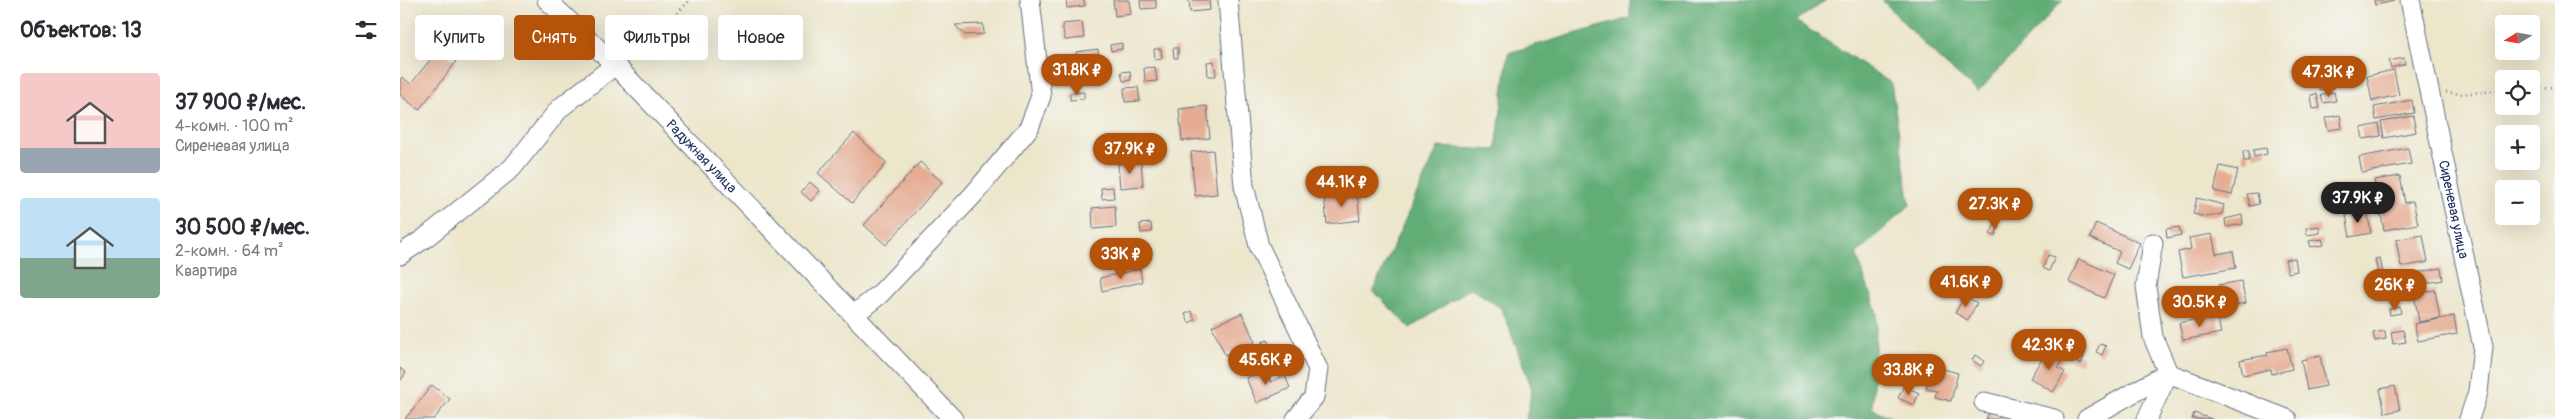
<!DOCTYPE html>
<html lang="ru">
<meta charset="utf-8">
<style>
body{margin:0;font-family:Pangolin,sans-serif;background:#f2f2f3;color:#2b2b33;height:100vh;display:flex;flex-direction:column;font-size:19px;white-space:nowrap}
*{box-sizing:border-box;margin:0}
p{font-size:16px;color:#7c7c81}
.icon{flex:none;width:28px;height:28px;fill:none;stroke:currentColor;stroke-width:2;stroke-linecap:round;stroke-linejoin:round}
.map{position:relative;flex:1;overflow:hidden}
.side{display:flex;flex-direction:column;background:#fff;width:400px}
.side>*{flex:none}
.hud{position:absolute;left:15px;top:15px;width:475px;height:45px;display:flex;gap:10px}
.needle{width:32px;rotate:259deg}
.buttons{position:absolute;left:2095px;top:15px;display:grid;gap:10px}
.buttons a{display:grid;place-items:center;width:45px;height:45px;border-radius:5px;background:#fff;box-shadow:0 5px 20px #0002;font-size:25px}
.price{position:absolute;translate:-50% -42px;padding:0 11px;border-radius:18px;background:#b45309;color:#fff;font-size:16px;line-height:32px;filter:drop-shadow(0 1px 2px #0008)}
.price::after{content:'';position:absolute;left:50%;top:30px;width:15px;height:11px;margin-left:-8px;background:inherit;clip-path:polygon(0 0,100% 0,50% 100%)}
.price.selected{background:#222;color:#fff}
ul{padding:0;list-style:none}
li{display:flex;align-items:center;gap:15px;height:125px;padding:0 20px}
li span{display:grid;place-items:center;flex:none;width:140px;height:100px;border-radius:5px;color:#555}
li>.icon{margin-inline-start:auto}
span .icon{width:60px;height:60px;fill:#fffc;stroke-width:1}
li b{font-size:21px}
h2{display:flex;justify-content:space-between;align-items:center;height:60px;padding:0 20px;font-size:21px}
.tag{padding:0 18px;border-radius:5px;background:#fff;box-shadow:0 5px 20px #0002;font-size:18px;line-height:45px}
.tag.selected{background:#b45309;color:#fff}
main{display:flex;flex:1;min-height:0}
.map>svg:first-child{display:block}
</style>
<main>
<section class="side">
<h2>Объектов: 13<svg class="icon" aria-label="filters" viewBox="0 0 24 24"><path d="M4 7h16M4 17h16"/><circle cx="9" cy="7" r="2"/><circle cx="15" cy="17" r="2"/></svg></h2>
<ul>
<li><span style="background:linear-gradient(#f6c9c9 75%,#9aa5b1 0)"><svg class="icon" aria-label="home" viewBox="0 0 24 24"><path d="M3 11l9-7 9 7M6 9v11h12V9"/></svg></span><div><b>37 900 ₽/мес.</b><p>4-комн. · 100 m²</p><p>Сиреневая улица</p></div></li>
<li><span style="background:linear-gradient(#bfe0f5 60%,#7fa58c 0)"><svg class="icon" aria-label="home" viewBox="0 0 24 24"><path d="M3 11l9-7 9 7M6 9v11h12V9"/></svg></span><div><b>30 500 ₽/мес.</b><p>2-комн. · 64 m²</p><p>Квартира</p></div></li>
</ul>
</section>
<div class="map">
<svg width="2155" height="419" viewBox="0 0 2155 419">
<rect width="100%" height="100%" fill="#f6f6f2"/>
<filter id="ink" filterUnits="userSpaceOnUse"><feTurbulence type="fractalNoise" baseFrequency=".02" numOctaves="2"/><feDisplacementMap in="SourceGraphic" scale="10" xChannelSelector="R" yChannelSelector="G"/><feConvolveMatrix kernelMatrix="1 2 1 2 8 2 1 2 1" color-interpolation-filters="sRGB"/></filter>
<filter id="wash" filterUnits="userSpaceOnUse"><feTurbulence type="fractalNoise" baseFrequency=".0096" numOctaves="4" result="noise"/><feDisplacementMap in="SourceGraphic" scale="20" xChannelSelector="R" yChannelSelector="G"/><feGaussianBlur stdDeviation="1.12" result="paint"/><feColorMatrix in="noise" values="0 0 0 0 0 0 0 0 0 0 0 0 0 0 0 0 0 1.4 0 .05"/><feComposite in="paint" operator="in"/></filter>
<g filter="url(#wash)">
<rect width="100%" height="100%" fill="#ece6cb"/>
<path fill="#62ad76" stroke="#3e6e6a" d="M1230,0H1426L1396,21L1491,83L1510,205L1456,254L1477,313L1472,408L1493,419H1126L1132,389L1102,309L1071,288L1010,328L973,291L1038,147L1096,150L1108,53L1230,18Z
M1482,0H1663L1578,92L1539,59Z"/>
<g id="blocks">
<path fill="#e5ac93" d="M666,0H684L685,6L667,8Z
M713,0H729L731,14L715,16Z
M740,0H756V8L741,9Z
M789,0H809L810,10L790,12Z
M1974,0H1994V1L1975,5Z
M682,22L684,38L665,40L662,24Z
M583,24L584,34L565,35L555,25Z
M722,43V49L711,51L710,45Z
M39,48L56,62L19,110L0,95V80L2,77L11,84Z
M773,48H778V58H774Z
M698,49L700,72L679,75L676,52Z
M754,49H761L762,59L755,60Z
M2004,58L2005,64L1991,68L1989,61Z
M814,61L816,76H808L807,62Z
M755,67L757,81L745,82L744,68Z
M1994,70L1999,95L1972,101L1967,76Z
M730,71L731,80L723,81L721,72Z
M1933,82L1934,88L1920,91L1918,85Z
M738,87L740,101L725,102L724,88Z
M684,92V99L670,100V93Z
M1934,92L1936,101L1923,103L1921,95Z
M1917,94L1920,108L1913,109L1911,95Z
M2012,100L2014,113L1976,120L1974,107Z
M807,106L810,138L782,141L779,109Z
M1940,115L1942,128L1928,130L1925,118Z
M2013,116L2016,132L1984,138L1981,122Z
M1979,124L1981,136L1963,139L1961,128Z
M454,133L487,163L452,203L418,173Z
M1866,148L1867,154L1854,157L1853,150Z
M2008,148L2011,164L1962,173L1959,157Z
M813,150L817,194L795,196L791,152Z
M1843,151H1849V161H1844Z
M520,162L542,182L486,245L464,225Z
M741,162L743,186L720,188L718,164Z
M1820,166L1838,170L1832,195L1814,191Z
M2000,176L2005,203L2013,201L2018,224L1984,230L1974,180Z
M410,182L420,191L411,201L401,192Z
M713,187L714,198L702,199L701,188Z
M957,193L960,220L927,224L924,196Z
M1857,193L1859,204L1850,206L1847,194Z
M1797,198L1824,205L1822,214L1806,217L1793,214Z
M715,206L716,227L693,229L692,208Z
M1967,211L1971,233L1950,237L1946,215Z
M1842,215L1843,224L1826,227L1825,219Z
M751,223L752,232L741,233L740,224Z
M1696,223L1740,243L1728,269L1715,263L1720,252L1690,238Z
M1595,224L1599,226L1595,236L1590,234Z
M1919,226L1920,233L1907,235L1906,228Z
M1779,227L1781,235L1767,238L1766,229Z
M1812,234L1816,254L1833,251L1836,268L1783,277L1778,252L1791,249L1789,238Z
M2023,235L2028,262L2001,267L1996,240Z
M1922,239L1924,245L1911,247L1909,241Z
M1648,255L1655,257L1649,271L1643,268Z
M1895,258L1897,271L1888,273L1885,260Z
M1980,258L1983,273L1978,274L1975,259Z
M1679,259L1714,275L1704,298L1669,282Z
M2041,268L2043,280L1992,290L1989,278Z
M740,269L742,282L702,291L700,278Z
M1841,281L1846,303L1824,307L1819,285Z
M2035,290L2040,318L2019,322L2014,294Z
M1565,296L1577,303L1568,320L1555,313Z
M2000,307L2001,313L1990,315L1989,309Z
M791,311L795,320L789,323L785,314Z
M842,313L855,342L825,355L812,326Z
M1817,315L1821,333L1783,340L1779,323Z
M2054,316L2057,334L2018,341L2014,324Z
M2003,330L2006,342L1993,344L1991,332Z
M1985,331L1986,339L1975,341L1973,333Z
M868,340L871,345L864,348L862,342Z
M1700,344L1706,346L1702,355L1696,352Z
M1887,348L1892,369L1872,374L1871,369L1843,375L1840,360L1868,355L1867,352Z
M1647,350L1663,359L1658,368L1665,372L1653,392L1630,378Z
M1674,353L1684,357L1681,364L1670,360Z
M1575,355L1584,361L1581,366L1572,360Z
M1920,356L1926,386L1907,390L1901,360Z
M1532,366L1558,373L1551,401L1535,397L1537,390L1526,388Z
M0,368L6,373L0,381Z
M865,369L871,382L885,375L890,388L857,403L846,378Z
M32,385L50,399L34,419H5Z
M1504,386L1519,393L1514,405L1498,398Z
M1995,386L2000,410L1985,413L1980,389Z
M1604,409L1626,419H1586L1589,412L1600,417Z
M1794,413L1812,419H1792Z"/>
</g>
</g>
<g filter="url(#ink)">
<use href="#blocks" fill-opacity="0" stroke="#646f84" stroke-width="1"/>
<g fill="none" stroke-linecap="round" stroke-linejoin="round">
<g stroke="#646f84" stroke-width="21">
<g id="minor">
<path id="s1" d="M147,0L215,65L553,419"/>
<path d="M828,0L844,186L859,246L918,369L914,397L896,419"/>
<path id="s2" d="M2010,0L2083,347L2078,392L2069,419"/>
<path d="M1753,243L1746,286L1753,337L1768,373L1887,419"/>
<path d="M0,255L25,238L112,168L160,108L215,65"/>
<path d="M455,314L480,294L573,195L629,128L641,96L630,0"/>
<path d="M1584,402L1654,419"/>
<path d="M1687,419L1768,373"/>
<path d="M1747,419L1768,373"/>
</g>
</g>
<path stroke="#646f84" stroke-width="2.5" stroke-dasharray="1 4" stroke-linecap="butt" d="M228,55L259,32L290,0
M2131,88L2155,87
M2046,92L2060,94L2104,90"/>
<use href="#minor" stroke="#fff" stroke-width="19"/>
</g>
</g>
<g text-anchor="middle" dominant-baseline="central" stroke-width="5" stroke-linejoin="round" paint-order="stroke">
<g font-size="14" fill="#1b2f5e" stroke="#f6f6f2">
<text stroke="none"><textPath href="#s1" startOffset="220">Радужная улица</textPath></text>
<text stroke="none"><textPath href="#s2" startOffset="214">Сиреневая улица</textPath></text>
</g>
</g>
</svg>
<div class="buttons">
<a><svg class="needle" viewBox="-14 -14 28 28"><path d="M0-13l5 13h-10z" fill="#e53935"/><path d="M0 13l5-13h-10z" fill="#7c7c81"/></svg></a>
<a><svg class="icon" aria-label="locate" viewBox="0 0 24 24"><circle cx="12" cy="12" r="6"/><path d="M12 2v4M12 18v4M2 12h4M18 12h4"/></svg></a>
<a>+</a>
<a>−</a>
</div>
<b class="price" style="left:677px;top:96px">31.8K ₽</b>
<b class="price" style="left:1929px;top:98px">47.3K ₽</b>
<b class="price" style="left:730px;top:175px">37.9K ₽</b>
<b class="price" style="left:942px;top:208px">44.1K ₽</b>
<b class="price selected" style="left:1958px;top:224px">37.9K ₽</b>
<b class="price" style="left:1595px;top:230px">27.3K ₽</b>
<b class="price" style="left:721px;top:280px">33K ₽</b>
<b class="price" style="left:1566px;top:308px">41.6K ₽</b>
<b class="price" style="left:1995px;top:311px">26K ₽</b>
<b class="price" style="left:1800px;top:328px">30.5K ₽</b>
<b class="price" style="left:1649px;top:371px">42.3K ₽</b>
<b class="price" style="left:866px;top:386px">45.6K ₽</b>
<b class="price" style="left:1509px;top:396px">33.8K ₽</b>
<div class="hud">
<a class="tag">Купить</a>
<a class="tag selected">Снять</a>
<a class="tag">Фильтры</a>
<a class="tag">Новое</a>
</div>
</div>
</main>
